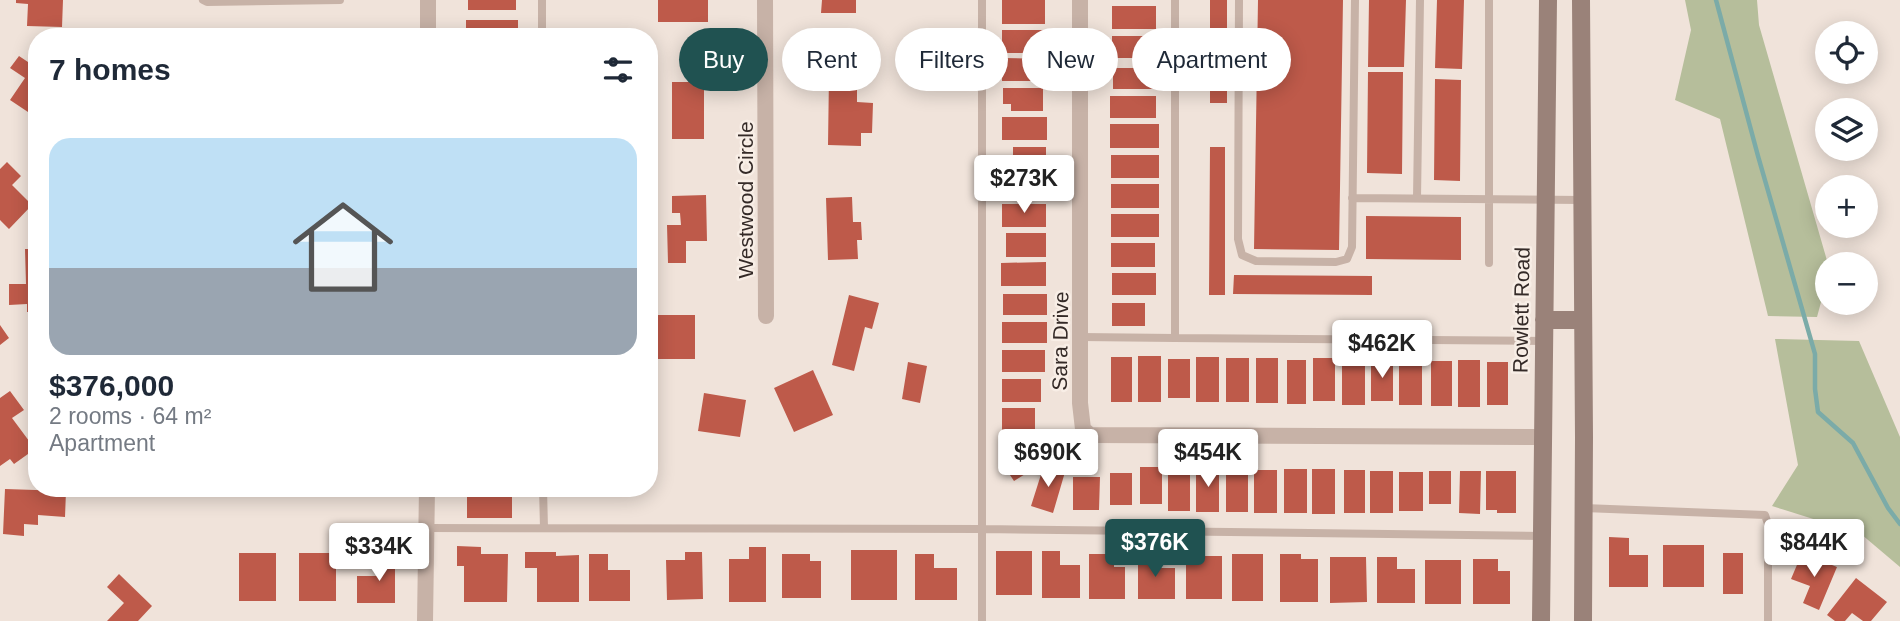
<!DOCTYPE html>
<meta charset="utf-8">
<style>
body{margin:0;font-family:Helvetica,sans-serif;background:#f6f6f7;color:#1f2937;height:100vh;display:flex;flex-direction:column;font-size:26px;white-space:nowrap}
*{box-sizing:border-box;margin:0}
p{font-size:23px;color:#747a83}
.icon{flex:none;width:38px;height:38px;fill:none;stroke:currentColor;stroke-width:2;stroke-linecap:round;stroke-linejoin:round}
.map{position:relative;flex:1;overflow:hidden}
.details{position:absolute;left:28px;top:28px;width:630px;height:469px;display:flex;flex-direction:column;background:#fff;border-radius:28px;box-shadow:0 4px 18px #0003}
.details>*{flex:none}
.hud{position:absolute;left:679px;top:28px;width:665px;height:63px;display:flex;gap:14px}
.fabs{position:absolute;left:1815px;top:21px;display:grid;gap:14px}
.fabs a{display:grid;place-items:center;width:63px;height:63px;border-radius:50%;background:#fff;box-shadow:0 4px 18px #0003;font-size:35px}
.price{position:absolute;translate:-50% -60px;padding:0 16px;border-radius:7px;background:#fff;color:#222;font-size:23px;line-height:46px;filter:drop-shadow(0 2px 4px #0008)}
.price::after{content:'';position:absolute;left:50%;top:42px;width:21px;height:16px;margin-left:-10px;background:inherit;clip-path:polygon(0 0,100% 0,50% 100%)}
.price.selected{background:#205251;color:#fff}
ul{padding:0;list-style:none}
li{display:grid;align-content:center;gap:14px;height:371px;padding:0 21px}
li+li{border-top:2px solid #e0e1e3}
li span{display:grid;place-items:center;height:217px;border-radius:21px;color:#555}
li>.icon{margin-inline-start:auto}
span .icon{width:126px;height:126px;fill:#fffc;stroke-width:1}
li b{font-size:30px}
h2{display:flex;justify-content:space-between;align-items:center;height:84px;padding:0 21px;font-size:30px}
.tag{padding:0 24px;border-radius:32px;background:#fff;box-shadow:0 4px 18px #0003;font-size:24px;line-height:63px}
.tag.selected{background:#205251;color:#fff}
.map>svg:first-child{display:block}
</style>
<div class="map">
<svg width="1900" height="621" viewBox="0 0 1900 621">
<rect width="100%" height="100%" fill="#f0e3da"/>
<path fill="#b6be9b" d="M1685,0H1757L1759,25L1828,264L1827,280L1817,317L1768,316L1720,119L1675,100L1691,30Z
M1775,339L1859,341L1900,437V567L1861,534L1772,506L1798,465Z"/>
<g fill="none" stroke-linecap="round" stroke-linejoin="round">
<path stroke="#7baba8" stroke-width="4.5" d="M1716,0L1758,156L1815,354V389L1818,412L1853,443L1888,508L1900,524"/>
</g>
<path fill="#be5a4a" d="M16,0H63L62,27L27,26L28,4L16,3Z
M468,0H516V10H468Z
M658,0H708V22H658Z
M822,0H856V13H821Z
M1002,0H1045V24H1002Z
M1210,0H1227V103H1210Z
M1258,0H1343L1339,250L1254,249Z
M1369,0H1406L1404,67H1368Z
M1437,0H1464L1462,69L1435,68Z
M1112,6H1156V29H1112Z
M466,20H518V37H466Z
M1002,30H1046V53H1002Z
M1112,36H1157V58H1112Z
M19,56L37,68V118L10,100L25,78L10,68Z
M1002,58L1046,59V81H1002Z
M1113,68H1155V89H1113Z
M1368,72H1403L1402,174L1367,173Z
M829,75L857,76V102L873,103L872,133H861V146L828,145Z
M1435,79L1461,80L1460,181L1434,180Z
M672,82H704V139H672Z
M1003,88H1043V111H1011V104H1003Z
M1110,96H1156V118H1110Z
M1002,117H1047V140H1002Z
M1110,124H1159V148H1110Z
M1013,147H1046V169H1013Z
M1210,147H1225V295H1209Z
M1111,155H1159V178H1111Z
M7,162L21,176L12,185L32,205L9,229L0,220V169Z
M1002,175H1045V198H1002Z
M1111,184H1159V208H1111Z
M706,195L707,241H686V263H668L667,225H681L680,213H672V196Z
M852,197L853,222H861L862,240H857L858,259L828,260L826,198Z
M1002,204H1046V227H1002Z
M1111,214H1159V237H1111Z
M1366,216L1461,217V260L1366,259Z
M1006,233H1046V257H1006Z
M1111,243H1155V267H1111Z
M25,249H37V312H27V304L9,305V284H26Z
M1046,262V286H1001V263Z
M1112,273H1156V295H1112Z
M1234,275L1372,276V295L1233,294Z
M1003,294H1047V315H1003Z
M849,295L879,303L872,329L865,327L854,371L832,365Z
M1112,303H1145V326H1112Z
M658,315H695V359H658Z
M1002,322H1047V343H1002Z
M0,325L9,338L0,345Z
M1002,350H1045V372H1002Z
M1138,356H1161V402H1138Z
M1111,357H1132V402H1111Z
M1196,357H1219V402H1196Z
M1226,358H1249V402H1226Z
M1256,358H1278V403H1256Z
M1313,358H1335V401H1313Z
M1168,359H1190V398H1168Z
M1342,359H1365V405H1342Z
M1371,359H1393V401H1371Z
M1287,360H1306V404H1287Z
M1458,360H1480V407H1458Z
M1399,361H1422V405H1399Z
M1431,361H1452V406H1431Z
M908,362L927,366L920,403L902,399Z
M1487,362H1508V405H1487Z
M813,370L833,415L794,432L774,388Z
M1002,379H1041V402H1002Z
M10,391L24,410L12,418L35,449L14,464L10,459L0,466V398Z
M704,393L746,400L740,437L698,431Z
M1002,408H1035V435H1002Z
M1035,442L1046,461L1014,481L1002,463Z
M1044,465L1065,472L1053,513L1031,506Z
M1140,467H1162V504H1140Z
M1168,467H1190V511H1168Z
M1196,467H1219V512H1196Z
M1226,468H1248V512H1226Z
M1284,469H1307V513H1284Z
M1312,469H1335V514H1312Z
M1254,470H1277V513H1254Z
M1344,470H1365V513H1344Z
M1370,471H1393V513H1370Z
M1429,471H1451V504H1429Z
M1460,471H1481L1480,514L1459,513Z
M1486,471H1516V513H1497V510H1486Z
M1399,472H1423V511H1399Z
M1110,473H1132V505H1110Z
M1073,477H1100L1099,510H1073Z
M467,488H512V518H467Z
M5,489L66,491L65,517L38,515V525L24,524V536L3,534Z
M1609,537L1629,538V555H1648V587H1609Z
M1663,545H1704V587H1663Z
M457,546L481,547V554H508L507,602H464V566H457Z
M749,547H766V602H729V559H749Z
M851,550H897V600H851Z
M996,551H1032V595H996Z
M1042,551H1060V565H1080V598H1042Z
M525,552H556V556L579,555V602H537V568H525Z
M685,552H702L703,599L667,600L666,560H685Z
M239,553H276V601H239Z
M299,553H336V601H299Z
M1138,553H1156V568H1175V599H1138Z
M1723,553H1743V594H1723Z
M1802,553L1837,567L1819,610L1803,603L1810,586L1791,579Z
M589,554H608V570H630V601H589Z
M782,554H810V561H821V598H782Z
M915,554H934V568H957V600H915Z
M1089,554H1114V567H1125V599H1089Z
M1232,554H1263V601H1232Z
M1280,554H1301V559H1318V602H1280Z
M377,556H395V603H357V576H377Z
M1186,556H1222V599H1186Z
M1330,557H1366L1367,602L1330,603Z
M1377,557H1397V569H1415V603H1377Z
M1473,559H1498V571H1510V604H1473Z
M1425,560H1461V604H1425Z
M119,574L152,606L138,621H107L124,603L107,587Z
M1856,578L1887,602L1871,621H1863L1852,613L1845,621H1835L1827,615Z"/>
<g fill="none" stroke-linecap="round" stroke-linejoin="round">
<path stroke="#c7b2a7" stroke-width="8" d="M203,0L207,2L340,0
M542,0V37
M1175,0V338L1544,341
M1239,0L1238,239L1242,255L1256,261L1336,262L1347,259L1352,247L1355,0
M1489,0V263
M1352,198L1582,200
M1417,198L1420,0
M1081,337L1175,338
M543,488L544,528
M1584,508L1765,515L1768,524V621
M426,528L982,529L1543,536
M982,621V0"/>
<path stroke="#c7b2a7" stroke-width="16" d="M428,0V37
M765,0L766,316
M1080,0V403L1083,429L1090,435L1543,437
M425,621L427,488"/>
<path stroke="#9a8279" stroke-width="18" d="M1581,0L1584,437L1583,621
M1544,320H1583
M1541,621L1548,0"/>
</g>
<g text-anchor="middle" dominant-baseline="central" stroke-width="5" stroke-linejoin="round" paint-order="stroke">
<g font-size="21" fill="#342a27" stroke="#f8eee6">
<text transform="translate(745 200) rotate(-90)">Westwood Circle</text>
<text transform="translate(1521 310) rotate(-89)">Rowlett Road</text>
<text transform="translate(1060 341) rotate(-89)">Sara Drive</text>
</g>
</g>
</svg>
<div class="fabs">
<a><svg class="icon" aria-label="locate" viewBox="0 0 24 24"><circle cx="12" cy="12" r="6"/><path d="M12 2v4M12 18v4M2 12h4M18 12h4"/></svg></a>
<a><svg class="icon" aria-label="layers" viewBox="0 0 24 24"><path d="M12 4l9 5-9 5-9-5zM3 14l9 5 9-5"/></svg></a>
<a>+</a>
<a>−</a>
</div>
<b class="price" style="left:1024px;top:215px">$273K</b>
<b class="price" style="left:1382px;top:380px">$462K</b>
<b class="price" style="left:1048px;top:489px">$690K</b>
<b class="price" style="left:1208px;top:489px">$454K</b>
<b class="price selected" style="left:1155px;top:579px">$376K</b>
<b class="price" style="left:1814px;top:579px">$844K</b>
<b class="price" style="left:379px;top:583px">$334K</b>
<div class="hud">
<a class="tag selected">Buy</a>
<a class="tag">Rent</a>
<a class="tag">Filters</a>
<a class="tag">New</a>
<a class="tag">Apartment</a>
</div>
<section class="details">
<h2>7 homes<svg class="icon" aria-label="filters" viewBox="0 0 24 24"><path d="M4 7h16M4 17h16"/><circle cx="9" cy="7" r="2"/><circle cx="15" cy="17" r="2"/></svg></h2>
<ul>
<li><span style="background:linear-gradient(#bfe0f5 60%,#9aa5b1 0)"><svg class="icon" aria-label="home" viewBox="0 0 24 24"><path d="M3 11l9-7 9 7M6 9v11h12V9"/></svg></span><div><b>$376,000</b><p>2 rooms · 64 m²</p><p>Apartment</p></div></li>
</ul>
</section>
</div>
